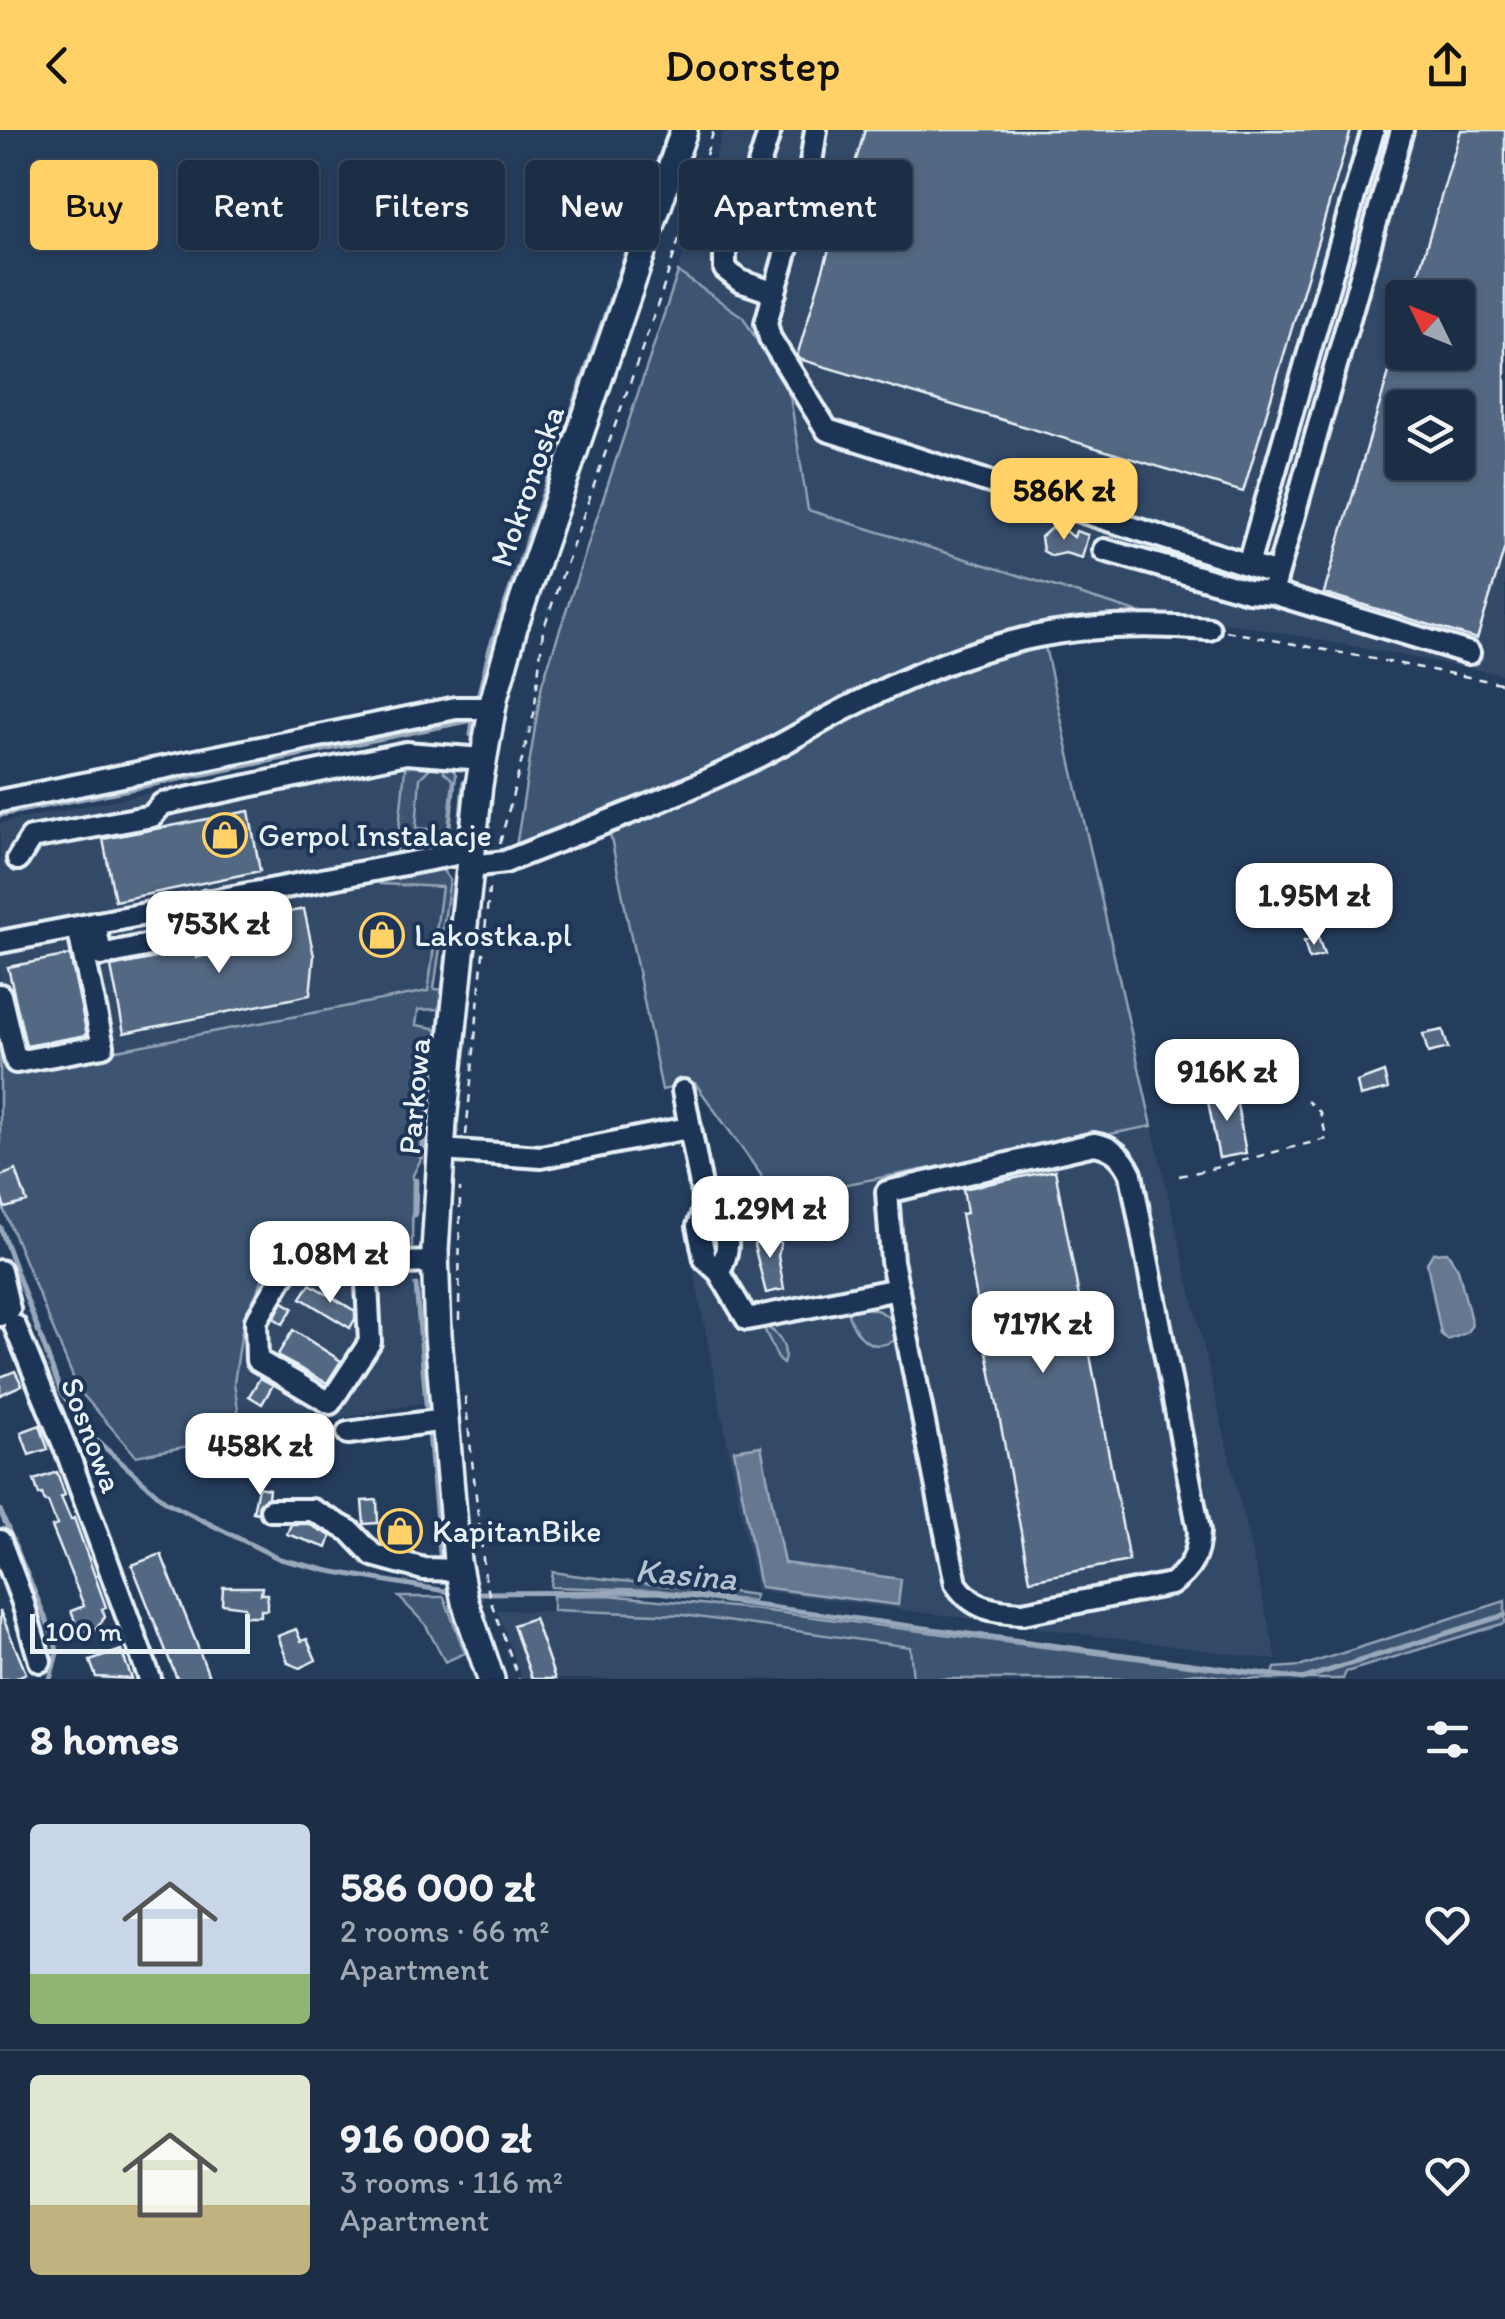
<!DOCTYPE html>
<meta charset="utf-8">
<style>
body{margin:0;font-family:Itim,sans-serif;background:#25364d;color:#f1f3f6;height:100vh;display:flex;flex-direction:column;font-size:38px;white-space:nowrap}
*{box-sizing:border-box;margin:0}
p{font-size:32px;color:#a0a8b3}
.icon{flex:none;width:55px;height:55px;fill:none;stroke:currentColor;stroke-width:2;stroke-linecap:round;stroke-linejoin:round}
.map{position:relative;height:1549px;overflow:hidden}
.panel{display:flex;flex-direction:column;background:#1c2e46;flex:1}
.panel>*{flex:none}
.top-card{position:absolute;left:30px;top:30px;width:1000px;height:90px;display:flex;gap:20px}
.needle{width:65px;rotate:313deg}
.fabs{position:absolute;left:1385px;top:150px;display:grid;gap:20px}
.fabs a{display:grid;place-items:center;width:90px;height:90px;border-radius:10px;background:#1c2e46;box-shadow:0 2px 8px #0004,0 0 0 2px #3a4a5f;font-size:50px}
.scale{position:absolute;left:30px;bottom:25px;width:220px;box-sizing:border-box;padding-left:10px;border:5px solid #e8f1f8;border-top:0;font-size:28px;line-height:35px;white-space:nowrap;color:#e8f1f8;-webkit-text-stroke:8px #1d3557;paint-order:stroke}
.price{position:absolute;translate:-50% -85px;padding:0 22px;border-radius:20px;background:#fff;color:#222;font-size:32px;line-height:65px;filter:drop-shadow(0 2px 5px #0008)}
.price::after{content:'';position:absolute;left:50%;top:60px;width:30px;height:22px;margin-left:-15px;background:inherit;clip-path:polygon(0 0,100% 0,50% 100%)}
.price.active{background:#ffd166;color:#111}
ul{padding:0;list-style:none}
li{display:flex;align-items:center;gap:30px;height:250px;padding:0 30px}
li+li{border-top:2px solid #3a4a5f}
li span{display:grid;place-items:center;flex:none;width:280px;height:200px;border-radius:10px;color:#555}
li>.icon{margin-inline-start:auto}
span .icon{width:120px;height:120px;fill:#fffc;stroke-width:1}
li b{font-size:42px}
h2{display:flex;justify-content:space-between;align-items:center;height:120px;padding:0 30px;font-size:42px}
.pill{padding:0 35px;border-radius:10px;background:#1c2e46;box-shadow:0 2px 8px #0004,0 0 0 2px #3a4a5f;font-size:35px;line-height:90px}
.pill.active{background:#ffd166;color:#111}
header{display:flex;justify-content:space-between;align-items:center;height:130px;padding:0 30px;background:#ffd166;color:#111;font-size:45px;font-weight:600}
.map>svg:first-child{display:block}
</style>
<header><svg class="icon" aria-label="back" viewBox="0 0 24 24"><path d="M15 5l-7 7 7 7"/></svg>Doorstep<svg class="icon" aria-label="share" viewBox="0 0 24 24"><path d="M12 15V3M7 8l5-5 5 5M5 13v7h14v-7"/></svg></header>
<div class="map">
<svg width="1505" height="1549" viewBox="0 0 1505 1549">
<rect width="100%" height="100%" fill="#253d5d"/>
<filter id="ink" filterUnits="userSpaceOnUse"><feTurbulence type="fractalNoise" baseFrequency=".01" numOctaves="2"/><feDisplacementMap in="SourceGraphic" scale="20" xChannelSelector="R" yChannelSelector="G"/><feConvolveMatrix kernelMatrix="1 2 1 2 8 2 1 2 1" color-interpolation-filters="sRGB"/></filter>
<g filter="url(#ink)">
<path fill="#334a68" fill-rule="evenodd" d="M724,0H1505V545L1240,495L1140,483L808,380L790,266L743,187L678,142ZM1402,168H1458V222H1402ZM1402,278H1458V332H1402Z
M425,608L423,632L442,634L453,639L456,645L448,717L0,805V693Z
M376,749L380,754L442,757L428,861L7,942L0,908V821Z
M1152,996L1277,1530L756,1460L687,1106L740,1096L763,1070Z
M281,1105L412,1117L422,1273L242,1306L234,1253L243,1194Z
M497,1480L682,1485L910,1517L913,1549H522Z"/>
<path fill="#3e5472" stroke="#93a2b5" stroke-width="2.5" d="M678,142L743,187L790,266L808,380L1140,483L1061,493L515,723L542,554Z
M1044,512L1152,996L763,1070L761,1045L695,953L662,960L609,698L951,536Z
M406,629L434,634L420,648L416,698L448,701L453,650L444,642L442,634L453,639L456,645L448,717L396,727Z
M438,734L450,750L434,859L448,860L438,879L418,880L416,895L434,898L440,907L436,967L424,1023L413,1045L412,1117L281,1106L243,1194L234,1253L242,1306L136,1326L78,1259L0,1071V908L7,941L428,861L442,757L380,754L376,749Z
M860,1178C876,1178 885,1182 895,1194V1210C870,1224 857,1206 848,1185L852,1179Z
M763,1196C779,1201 789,1218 783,1234L779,1231Z
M553,1442C620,1453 688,1456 755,1465L753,1471L656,1460L551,1457Z
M607,1465L752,1479L1272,1547L1275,1538L1302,1536L1505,1471V1493L1346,1542L1343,1549H1235L1196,1543L1157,1549H913L910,1517L683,1485L553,1480V1466Z
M399,1467H444L465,1523L445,1532L425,1494Z"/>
<path fill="#657890" stroke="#99a8ba" stroke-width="2.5" d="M1447,1122L1458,1139L1472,1195L1466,1203L1448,1210L1441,1204L1427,1133L1433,1123Z
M761,1316L784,1433L901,1449L898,1475L760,1457L734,1320Z"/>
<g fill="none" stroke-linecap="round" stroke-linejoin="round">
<path stroke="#99a8ba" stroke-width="5" d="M478,567L490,518L669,0
M471,605L473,590
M0,685L473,590L474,586
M460,699L464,652
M420,1026L433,954L454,755
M415,1085L416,1050
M0,1097L61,1262L94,1308L166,1372L280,1429L329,1441L457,1463
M416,1155L427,1285
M0,1197L3,1195
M429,1302L441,1434
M0,1380L55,1511L57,1523L50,1549
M473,1463L658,1462L1303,1549
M1302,1549L1505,1485"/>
</g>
<path fill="#536782" stroke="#e8f1f8" stroke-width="2.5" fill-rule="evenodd" d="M865,0H1351L1243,362L799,229L797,226Z
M1461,0H1505V417L1477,509L1324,463L1395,222H1458V168H1411ZM1402,278H1458V332H1402Z
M1051,398H1060L1074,407L1076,401L1088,405L1082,428L1065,423L1052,426L1043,421L1041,407Z
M249,681L260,741L115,771L103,709Z
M304,779L314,826L310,865L124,903L111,837L195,820L196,828L244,816L239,792Z
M1318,807L1324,825L1309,829L1304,811Z
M70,825L87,905L26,916L8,837Z
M1443,900L1448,918L1428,923L1423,904Z
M1384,942L1388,959L1360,966L1357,952Z
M1234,958L1246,1023L1219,1028L1207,966L1221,968L1220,961Z
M16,1040L27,1072L5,1078L0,1064V1046Z
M1055,1040L1129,1431L1030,1450L961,1084L967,1083L963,1059Z
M770,1102L777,1106L781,1114L778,1126L784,1159L766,1163L754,1115L761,1104Z
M310,1154L355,1181V1189L350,1198L301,1168Z
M283,1172L293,1178L283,1194L274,1188Z
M293,1200L341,1231L327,1253L277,1226Z
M15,1241L22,1255L0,1265V1247Z
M260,1248L273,1255L262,1274L249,1266Z
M40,1295L48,1319L29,1325L21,1302Z
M57,1342L65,1365L61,1367L71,1390L74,1388L106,1477L102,1479L105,1487L93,1503L78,1499L71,1481L84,1476L52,1397L57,1395L48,1372H45L42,1364L39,1365L34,1350Z
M258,1357L269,1359L268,1367L259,1374L258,1383L253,1382Z
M377,1370L378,1393L364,1394L362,1371Z
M406,1393L407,1406L390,1408L389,1394Z
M291,1394H308L331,1406L327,1418L287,1404Z
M161,1424L197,1515L210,1549H177L132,1435Z
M223,1457H262L261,1464H267V1480H261V1486H245V1477L222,1474Z
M0,1481L26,1543L14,1549H0Z
M534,1488L549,1531L555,1549H532L513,1495Z
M296,1499L301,1511L307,1509L316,1530L300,1538L288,1533L278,1506Z
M121,1520L132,1549L96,1547L90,1531Z"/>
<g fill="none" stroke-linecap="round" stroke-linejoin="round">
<g stroke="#e8f1f8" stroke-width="28">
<path id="minor" d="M770,0L737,105L725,118V139L740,151L775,163
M816,0L811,33L766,193L770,208L827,300L1277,444
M1402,0L1272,463L1469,523
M1104,420L1248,461L1272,463
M1248,435L1373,0
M0,671L456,578H492
M18,729L31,708L152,686L162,674L406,623L483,629
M471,736L505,732C587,699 671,669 751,630C785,614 817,593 851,576C975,512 1069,487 1209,499
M95,793L101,825L213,802L207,771
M0,812L472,721
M0,865L16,932L103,916L78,797
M683,961L705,1077L698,1096L705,1129L719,1142L747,1189L898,1159
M1094,1014C1113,1017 1123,1027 1131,1044L1199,1401C1198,1426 1191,1440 1171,1454L1023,1483C994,1482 973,1479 956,1454L892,1131L887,1062Z
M441,1020L541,1027L688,998
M705,1077C728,1099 734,1112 719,1142
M366,1134L370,1212L330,1273L257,1230L256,1191L289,1136L435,1132
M0,1141L9,1179L0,1185
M15,1196L69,1327L150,1549
M348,1303L445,1290
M271,1380H312L350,1401L373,1425L424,1439L459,1440
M0,1411L22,1470L40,1531"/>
</g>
<g stroke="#e8f1f8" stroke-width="32">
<path id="major" d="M491,1549L465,1472L457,1431L438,1205L435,1121L443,992L479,655L494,569L514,497L684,0"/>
</g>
<path stroke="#e8f1f8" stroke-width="2.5" stroke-dasharray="8 8" stroke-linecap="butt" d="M1226,501L1505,554
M500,713L534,584L543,500L662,162L714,0
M466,1005L489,759
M1179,1046C1229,1036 1277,1020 1327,1009L1320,982L1307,971
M459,1190L460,1058
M465,1267L485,1447L491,1472L519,1549"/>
<use href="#minor" stroke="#1d3557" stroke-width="20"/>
<use href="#major" stroke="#1d3557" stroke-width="25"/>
</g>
</g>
<defs>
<g id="shop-ring" transform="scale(2.25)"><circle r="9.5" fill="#1d3557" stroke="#ffd166" stroke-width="1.5"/><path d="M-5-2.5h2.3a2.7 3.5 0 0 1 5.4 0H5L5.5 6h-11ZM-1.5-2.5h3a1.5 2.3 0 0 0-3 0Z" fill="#ffd166"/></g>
</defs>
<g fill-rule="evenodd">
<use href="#shop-ring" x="225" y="705"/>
<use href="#shop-ring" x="382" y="805"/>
<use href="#shop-ring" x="400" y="1401"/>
</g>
<g text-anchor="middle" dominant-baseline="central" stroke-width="8" stroke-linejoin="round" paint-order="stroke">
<g font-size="32" fill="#e8f1f8" stroke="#1d3557">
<text transform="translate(527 356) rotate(-71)">Mokronoska</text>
<text transform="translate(414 966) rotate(-85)">Parkowa</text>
<text transform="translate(92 1305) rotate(69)">Sosnowa</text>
</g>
<g font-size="32" fill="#e8f1f8" stroke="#1d3557" text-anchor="start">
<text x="258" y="705">Gerpol Instalacje</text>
<text x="414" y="805">Lakostka.pl</text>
<text x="432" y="1401">KapitanBike</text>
</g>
<g font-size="35" font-style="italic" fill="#b4c1ce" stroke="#1d3557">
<text transform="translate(686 1444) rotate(5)">Kasina</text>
</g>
</g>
</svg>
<div class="fabs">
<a><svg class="needle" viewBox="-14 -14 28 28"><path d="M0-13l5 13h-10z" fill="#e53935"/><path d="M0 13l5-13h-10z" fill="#a0a8b3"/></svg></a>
<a><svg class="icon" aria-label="layers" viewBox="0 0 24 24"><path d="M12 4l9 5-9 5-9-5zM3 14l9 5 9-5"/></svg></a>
</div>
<div class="scale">100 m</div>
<b class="price active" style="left:1064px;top:413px">586K zł</b>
<b class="price" style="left:1314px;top:818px">1.95M zł</b>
<b class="price" style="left:219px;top:846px">753K zł</b>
<b class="price" style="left:1227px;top:994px">916K zł</b>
<b class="price" style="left:770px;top:1131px">1.29M zł</b>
<b class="price" style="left:330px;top:1176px">1.08M zł</b>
<b class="price" style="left:1043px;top:1246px">717K zł</b>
<b class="price" style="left:260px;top:1368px">458K zł</b>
<div class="top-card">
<a class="pill active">Buy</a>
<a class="pill">Rent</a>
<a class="pill">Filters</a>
<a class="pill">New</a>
<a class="pill">Apartment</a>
</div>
</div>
<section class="panel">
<h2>8 homes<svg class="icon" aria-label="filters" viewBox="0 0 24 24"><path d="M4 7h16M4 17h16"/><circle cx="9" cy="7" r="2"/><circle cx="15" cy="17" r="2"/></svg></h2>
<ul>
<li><span style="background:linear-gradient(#c9d6e8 75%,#8fb573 0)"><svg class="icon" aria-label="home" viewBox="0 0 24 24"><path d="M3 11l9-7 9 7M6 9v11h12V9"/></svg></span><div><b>586 000 zł</b><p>2 rooms · 66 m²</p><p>Apartment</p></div><svg class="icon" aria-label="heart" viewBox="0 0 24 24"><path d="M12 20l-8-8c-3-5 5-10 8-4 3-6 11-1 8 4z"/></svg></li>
<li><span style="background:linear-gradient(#dfe7d0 65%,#c2b280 0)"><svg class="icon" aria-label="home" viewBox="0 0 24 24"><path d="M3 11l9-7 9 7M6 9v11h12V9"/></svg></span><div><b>916 000 zł</b><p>3 rooms · 116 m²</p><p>Apartment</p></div><svg class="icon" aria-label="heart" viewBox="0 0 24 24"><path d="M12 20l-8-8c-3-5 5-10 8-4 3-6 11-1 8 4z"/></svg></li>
</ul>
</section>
